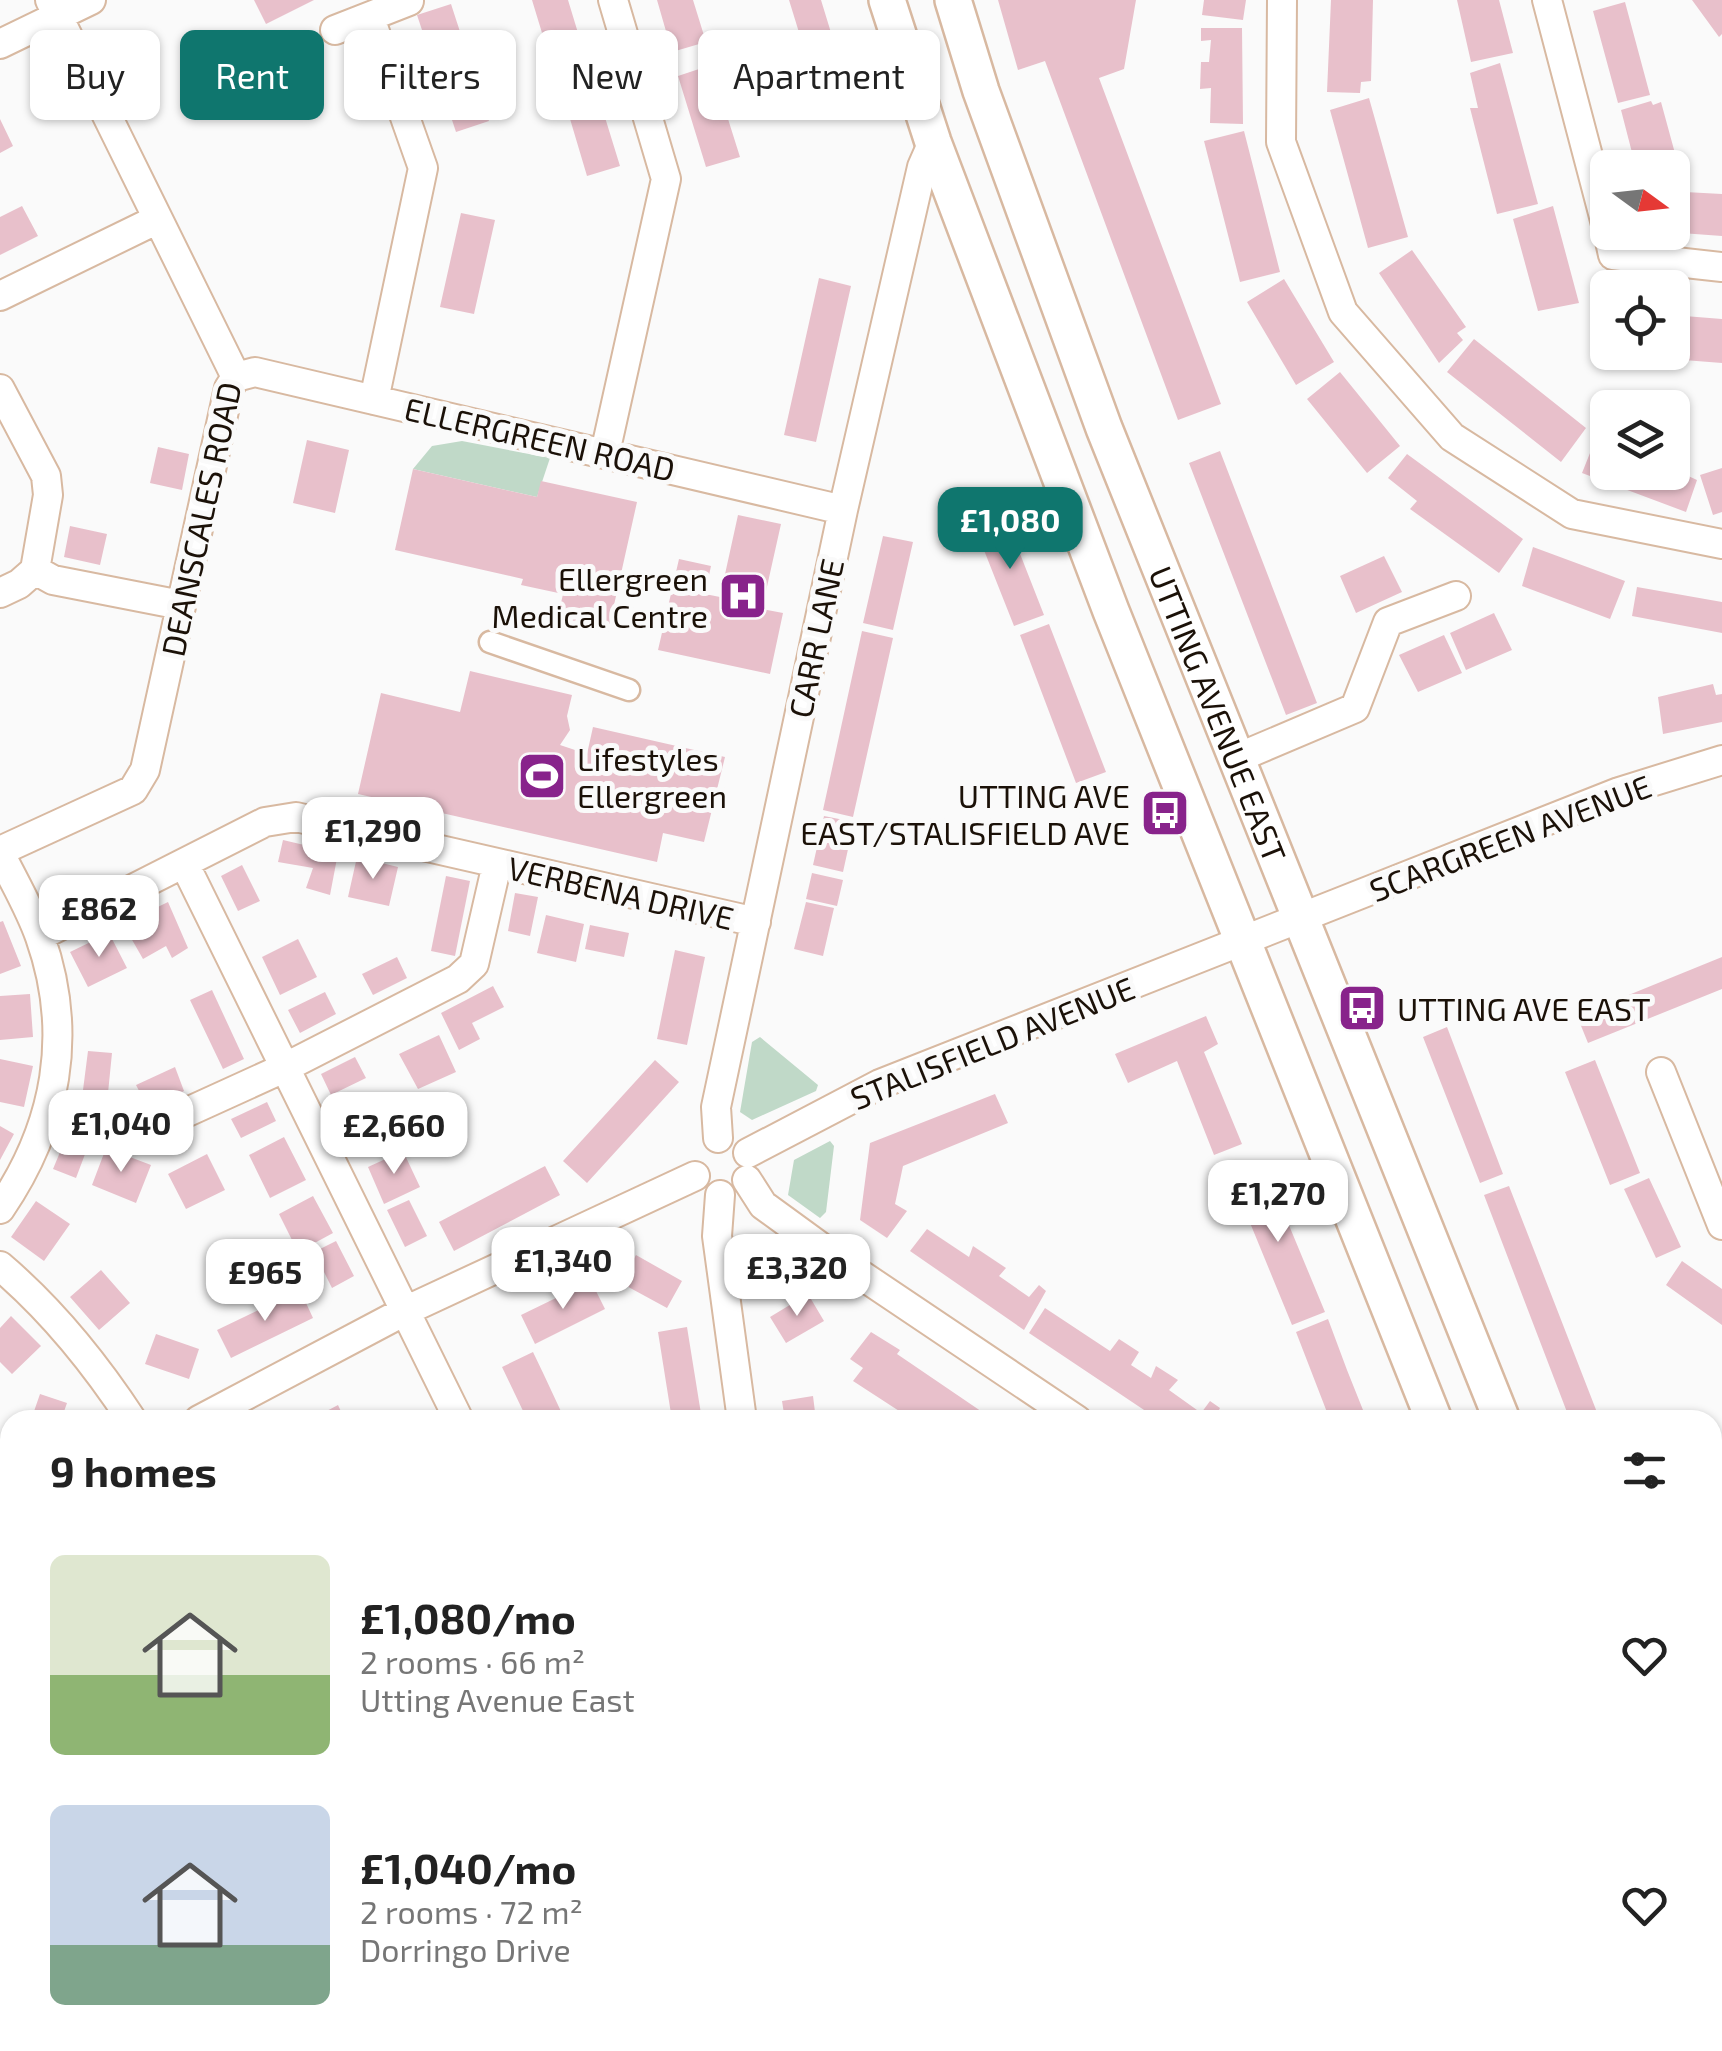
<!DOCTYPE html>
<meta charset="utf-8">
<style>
body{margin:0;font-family:"Exo 2",sans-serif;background:#f6f6f6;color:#222;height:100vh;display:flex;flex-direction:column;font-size:38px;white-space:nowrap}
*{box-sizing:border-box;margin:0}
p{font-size:32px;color:#767676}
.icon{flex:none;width:55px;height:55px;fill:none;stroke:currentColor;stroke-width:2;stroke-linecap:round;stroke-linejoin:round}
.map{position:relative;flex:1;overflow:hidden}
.panel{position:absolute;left:0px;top:1410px;width:1722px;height:642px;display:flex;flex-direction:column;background:#fff;border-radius:30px 30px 0 0;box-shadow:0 2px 8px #0004}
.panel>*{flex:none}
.guide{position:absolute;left:30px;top:30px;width:1000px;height:90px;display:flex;gap:20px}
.needle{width:65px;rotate:105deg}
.buttons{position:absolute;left:1590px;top:150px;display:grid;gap:20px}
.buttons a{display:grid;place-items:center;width:100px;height:100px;border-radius:15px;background:#fff;box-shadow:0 2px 8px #0004;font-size:50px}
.price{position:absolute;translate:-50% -85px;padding:0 22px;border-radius:20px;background:#fff;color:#222;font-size:32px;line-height:65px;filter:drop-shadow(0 2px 5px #0008)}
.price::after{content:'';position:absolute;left:50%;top:60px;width:30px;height:22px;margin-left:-15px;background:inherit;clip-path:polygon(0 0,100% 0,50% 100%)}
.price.on{background:#0f766e;color:#fff}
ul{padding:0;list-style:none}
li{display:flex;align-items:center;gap:30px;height:250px;padding:0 50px}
li span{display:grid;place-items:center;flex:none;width:280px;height:200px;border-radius:15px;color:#555}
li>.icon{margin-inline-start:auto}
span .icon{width:120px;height:120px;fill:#fffc;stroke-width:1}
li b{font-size:42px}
h2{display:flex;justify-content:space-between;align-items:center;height:120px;padding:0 50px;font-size:42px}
.tag{padding:0 35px;border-radius:15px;background:#fff;box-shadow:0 2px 8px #0004;font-size:35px;line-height:90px}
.tag.on{background:#0f766e;color:#fff}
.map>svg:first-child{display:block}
</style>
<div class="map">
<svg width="1722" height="2051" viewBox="0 0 1722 2051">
<rect width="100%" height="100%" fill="#fafafa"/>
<path fill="#c0d9c8" d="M462,441L550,458L537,497L413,469L432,446Z
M760,1037L818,1085L816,1091L752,1120L740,1112L752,1042Z
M830,1141L834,1146L826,1212L820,1218L788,1195L794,1160Z"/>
<path fill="#e8c0cb" d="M254,0H314L266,24Z
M532,0H568L582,46L549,56Z
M657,0H693L706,42L672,52Z
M789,0H821L855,111L826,120Z
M998,0H1136L1124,69L1099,78L1221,404L1178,420L1045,61L1018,70Z
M1204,0H1246L1243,20L1202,15Z
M1331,0H1373L1371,81L1361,82L1360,93L1327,92Z
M1457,0H1499L1513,53L1471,62Z
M1692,0H1722V34L1719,37Z
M1625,2L1650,95L1618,103L1593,11Z
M451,4L489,121L456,132L417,15Z
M1201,28H1242L1243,124L1210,123L1211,88L1200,89L1201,62H1209L1211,40L1201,41Z
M1500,63L1538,204L1497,214L1470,108H1478L1470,73Z
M711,65L740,157L706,167L678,76Z
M591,72L620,166L587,176L559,82Z
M1369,98L1408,237L1368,248L1330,110Z
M1651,101L1653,105L1661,102L1682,179L1672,182V168H1636L1621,110Z
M0,119L13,146L0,153Z
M1244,131L1280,272L1240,282L1204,141Z
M1685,192L1722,194V236L1681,233Z
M22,206L38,236L0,255V217Z
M1553,206L1579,303L1538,311L1513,219Z
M461,213L495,220L474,314L440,307Z
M1412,250L1466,327L1457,333L1463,340L1439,363L1379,273Z
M819,278L851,286L816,442L784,435Z
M1284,279L1334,362L1296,385L1247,302Z
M1597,310L1608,311V354L1590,353Z
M1672,315L1722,319V363L1620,355V352H1672Z
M1474,339L1586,428L1561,462L1447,372Z
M1340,372L1400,446L1367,473L1307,399Z
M1598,433L1608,436V472H1672L1676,463L1685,467L1684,474L1697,480L1686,512L1582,473Z
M307,440L349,450L335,513L293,503Z
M158,447L189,454L182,490L150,483Z
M1220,451L1317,703L1286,715L1189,463Z
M1407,454L1523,539L1499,573L1410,509L1417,501L1388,478Z
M1722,468V512L1713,515L1700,475Z
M413,469L537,497L541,481L637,502L608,632L557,621L563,594L521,585L523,579L395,550Z
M738,515L781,524L762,609L783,613L770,674L658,650L679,559L711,566L705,594L720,597Z
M1006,518L1044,615L1014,626L976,530Z
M70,526L107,534L100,565L64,557Z
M883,536L913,542L893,630L863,623Z
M1533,547L1625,581L1610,619L1522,586Z
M1384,556L1402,592L1356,613L1340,576Z
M1637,587L1722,602V633L1632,616Z
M1494,613L1512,650L1466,670L1450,633Z
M1049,624L1106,772L1076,783L1020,635Z
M862,631L893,638L853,817L823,810Z
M1444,635L1462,673L1418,692L1399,655Z
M470,671L572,695L567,716L570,730L560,745L587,754L593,727L725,757L704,842L663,833L657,862L358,794L381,693L460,712Z
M1713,684L1716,695L1722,694V722L1663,734L1658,697Z
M824,816L854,822L843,872L813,865Z
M283,840L338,853L330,895L306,888L313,868L278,862Z
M357,857L398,867L389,906L348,897Z
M242,865L260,901L238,911L221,876Z
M812,873L843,880L837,906L806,899Z
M446,876L470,881L455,956L431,951Z
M515,893L538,897L530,936L508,931Z
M168,902L188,948L172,958L166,946L143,959L123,924Z
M806,902L834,908L823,956L794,949Z
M546,915L584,924L576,962L537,953Z
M3,921L21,966L0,974V922Z
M590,925L629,933L624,957L585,949Z
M109,933L127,968L88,987L70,952Z
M298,939L317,977L280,995L262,957Z
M675,950L705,957L687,1045L657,1039Z
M397,957L407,978L373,995L362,974Z
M1722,957V989L1588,1043L1577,1016Z
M493,986L504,1007L472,1023L480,1039L459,1050L441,1013Z
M212,990L244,1059L223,1069L190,1000Z
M325,992L336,1014L300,1033L288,1010Z
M30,994L33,1037L0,1040V996Z
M1206,1016L1218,1044L1204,1052L1242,1144L1214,1155L1177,1061L1128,1083L1115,1054Z
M1447,1027L1503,1174L1480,1183L1423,1037Z
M439,1035L456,1072L418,1089L399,1054Z
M88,1051L112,1053L108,1093L83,1090Z
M355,1057L366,1078L331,1095L321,1074Z
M0,1059L33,1066L24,1107L0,1102Z
M655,1060L679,1082L587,1183L563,1161Z
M1595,1060L1640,1173L1610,1185L1565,1072Z
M175,1067L184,1091L148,1108L136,1085Z
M374,1094L395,1135L360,1153L339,1111Z
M995,1094L1008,1123L903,1166L895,1204L907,1211L887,1238L860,1220L870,1143Z
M267,1102L276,1121L241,1138L231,1119Z
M0,1126L14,1134L0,1160Z
M68,1133L90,1141L76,1178L53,1169Z
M284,1137L306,1180L270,1198L249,1155Z
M106,1148L151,1165L136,1203L92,1185Z
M403,1151L420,1187L384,1204L368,1167Z
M207,1154L225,1190L186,1209L168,1174Z
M1264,1165L1325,1312L1292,1325L1232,1179Z
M545,1166L560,1195L454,1251L439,1222Z
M1649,1178L1681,1247L1656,1258L1624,1189Z
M1509,1186L1600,1420H1570L1484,1195Z
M313,1196L333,1233L298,1252L279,1214Z
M409,1200L427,1236L405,1247L387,1210Z
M36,1201L70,1224L44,1261L11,1237Z
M927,1229L969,1257L973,1246L1006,1268L999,1276L1029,1297L1039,1285L1046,1291L1024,1330L910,1251Z
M336,1241L354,1276L332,1288L314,1252Z
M636,1255L682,1281L667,1308L621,1283Z
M1682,1261L1722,1289V1325L1666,1285Z
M101,1270L130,1303L99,1330L70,1297Z
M591,1281L605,1309L535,1344L521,1315Z
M300,1290L313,1318L231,1358L217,1330Z
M808,1294L824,1321L786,1343L770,1317Z
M1045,1308L1110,1351L1119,1339L1139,1352L1131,1365L1151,1378L1156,1366L1178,1380L1169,1390L1197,1410L1190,1420H1159L1029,1333Z
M11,1316L41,1346L12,1374L0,1362V1328Z
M1328,1319L1347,1370L1367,1420H1330L1296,1332Z
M687,1327L702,1420H672L658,1332Z
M871,1332L900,1350L897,1354L994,1420H913L853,1381L863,1368L850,1359Z
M156,1334L199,1349L189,1379L145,1364Z
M533,1352L544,1375L565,1420H528L524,1413L502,1367Z
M40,1394L67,1403L61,1420H31Z
M813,1396L816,1420H785L782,1401Z
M1210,1401L1220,1408L1214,1420H1196Z
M338,1405L345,1420H308L321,1414Z
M1712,1689L1722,1712V1756L1712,1760Z
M5,1762L10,1764V1829L0,1852V1775Z
M1722,1763V1798L1712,1767Z
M0,1993L7,1998L10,1995V2016L0,2009Z
M0,2024L10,2035L0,2047Z
M122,2042H157L151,2051H116Z
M935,2042H1029L1025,2051H941L931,2047Z
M1153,2042H1180L1172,2051H1162Z
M1209,2042L1213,2051H1191L1207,2042Z
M1309,2042H1343L1346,2051H1312Z
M1464,2042L1469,2051H1443Z
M1579,2042H1615L1619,2051H1582Z"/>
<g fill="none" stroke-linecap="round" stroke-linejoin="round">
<g stroke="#d8b9a1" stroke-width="25">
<path id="pedestrian" d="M490,642L629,690"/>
</g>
<g stroke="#d8b9a1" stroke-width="32">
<path id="minor" d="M1282,0L1281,142L1343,312L1452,437L1572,514L1722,544
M1547,0L1608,232
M370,18L423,168L374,400
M335,30L409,1
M0,44L91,0
M1608,232L1613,255L1722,267
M0,296L158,219
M236,377L255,372L843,510
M0,389L46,476L48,495L35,570
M605,453L666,179L613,0
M0,593L19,584L35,570L53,580L181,605
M1235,759L1355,708L1388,622L1456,596
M0,851L133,790L145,770L229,388L236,377L50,0
M0,853C13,880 30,908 40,937C74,1033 57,1126 0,1209
M185,865L459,1420
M40,936L265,822L296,817L756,922
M1661,1072L1722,1225
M51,1107L136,1124H161L284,1068L458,979L474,964L497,864
M718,1138L716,1107L843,510L922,167L933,142
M748,1153L880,1084L1619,792L1722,760
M747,1180L763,1205L833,1256L1077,1420
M720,1195L717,1236L742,1420
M0,1266C53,1311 94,1362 132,1420
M199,1420L405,1311L695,1176
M0,1523L10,1518
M1099,2042L1107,2051
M1386,2042L1390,2051
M53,2051L60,2042
M786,2051V2042"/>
</g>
<g stroke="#d8b9a1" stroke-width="40">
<g id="tertiary">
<path d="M887,0L933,142L1111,611L1434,1420"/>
<path id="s1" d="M953,0L981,91L1104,428L1502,1420"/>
<path d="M1712,1947L1722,1971"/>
<path d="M1685,2042L1688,2051"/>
</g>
</g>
<use href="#pedestrian" stroke="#fff" stroke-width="20"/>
<use href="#minor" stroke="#fff" stroke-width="28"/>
<use href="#tertiary" stroke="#fff" stroke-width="35"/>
</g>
<defs>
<g id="hospital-square" transform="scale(2.5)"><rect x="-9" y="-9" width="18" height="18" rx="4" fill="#88238b" stroke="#fafafa"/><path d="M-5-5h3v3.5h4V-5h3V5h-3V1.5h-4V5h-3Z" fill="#fff"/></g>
<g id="stadium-square" transform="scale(2.5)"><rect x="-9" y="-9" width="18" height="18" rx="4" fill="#88238b" stroke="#fafafa"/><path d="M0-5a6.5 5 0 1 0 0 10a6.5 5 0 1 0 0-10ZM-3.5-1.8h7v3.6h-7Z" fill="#fff"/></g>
<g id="bus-square" transform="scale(2.5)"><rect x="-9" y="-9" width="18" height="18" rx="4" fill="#88238b" stroke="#fafafa"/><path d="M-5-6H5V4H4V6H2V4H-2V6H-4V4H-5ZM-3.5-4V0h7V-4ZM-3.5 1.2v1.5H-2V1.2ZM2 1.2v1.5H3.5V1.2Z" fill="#fff"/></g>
</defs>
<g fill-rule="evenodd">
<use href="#hospital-square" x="743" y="596"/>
<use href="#stadium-square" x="542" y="776"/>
<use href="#bus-square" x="1165" y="813"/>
<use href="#bus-square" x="1362" y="1008"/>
</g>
<g text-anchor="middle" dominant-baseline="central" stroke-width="10" stroke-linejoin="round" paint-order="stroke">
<g font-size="32" fill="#1b1108" stroke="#fafafa">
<text transform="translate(540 438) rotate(13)">ELLERGREEN ROAD</text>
<text transform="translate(200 519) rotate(-78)">DEANSCALES ROAD</text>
<text transform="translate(815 638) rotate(-78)">CARR LANE</text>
<text stroke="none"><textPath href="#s1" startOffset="762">UTTING AVENUE EAST</textPath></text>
<text transform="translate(1510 837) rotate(-21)">SCARGREEN AVENUE</text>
<text transform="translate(621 892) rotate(13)">VERBENA DRIVE</text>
<text transform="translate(992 1042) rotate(-22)">STALISFIELD AVENUE</text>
</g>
<g font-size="32" fill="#1b1108" stroke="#fafafa" text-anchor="end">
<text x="708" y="578">Ellergreen<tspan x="708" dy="37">Medical Centre</tspan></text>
<text x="577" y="758" text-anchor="start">Lifestyles<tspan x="577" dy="37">Ellergreen</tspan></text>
<text x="1130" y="795">UTTING AVE<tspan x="1130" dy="37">EAST/STALISFIELD AVE</tspan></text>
<text x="1397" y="1008" text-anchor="start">UTTING AVE EAST</text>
</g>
</g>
</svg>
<div class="buttons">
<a><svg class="needle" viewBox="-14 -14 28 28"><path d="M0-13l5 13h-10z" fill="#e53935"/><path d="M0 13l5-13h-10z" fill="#767676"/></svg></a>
<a><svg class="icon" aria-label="locate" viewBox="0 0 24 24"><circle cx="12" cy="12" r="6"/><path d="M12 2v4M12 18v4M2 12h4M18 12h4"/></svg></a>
<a><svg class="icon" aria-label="layers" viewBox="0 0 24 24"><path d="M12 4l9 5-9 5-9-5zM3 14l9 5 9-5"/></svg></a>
</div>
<b class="price on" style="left:1010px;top:572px">£1,080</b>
<b class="price" style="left:373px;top:882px">£1,290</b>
<b class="price" style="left:99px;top:960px">£862</b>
<b class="price" style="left:121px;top:1175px">£1,040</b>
<b class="price" style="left:394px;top:1177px">£2,660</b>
<b class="price" style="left:1278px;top:1245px">£1,270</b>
<b class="price" style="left:563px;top:1312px">£1,340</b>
<b class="price" style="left:797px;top:1319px">£3,320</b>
<b class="price" style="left:265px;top:1324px">£965</b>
<div class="guide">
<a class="tag">Buy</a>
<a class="tag on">Rent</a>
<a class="tag">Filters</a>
<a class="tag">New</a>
<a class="tag">Apartment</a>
</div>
<section class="panel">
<h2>9 homes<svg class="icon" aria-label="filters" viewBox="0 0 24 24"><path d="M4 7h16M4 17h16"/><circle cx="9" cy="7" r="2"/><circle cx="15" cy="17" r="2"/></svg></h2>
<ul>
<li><span style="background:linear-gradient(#dfe7d0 60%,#8fb573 0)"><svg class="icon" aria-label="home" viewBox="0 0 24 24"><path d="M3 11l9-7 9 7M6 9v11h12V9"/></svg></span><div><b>£1,080/mo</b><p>2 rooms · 66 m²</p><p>Utting Avenue East</p></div><svg class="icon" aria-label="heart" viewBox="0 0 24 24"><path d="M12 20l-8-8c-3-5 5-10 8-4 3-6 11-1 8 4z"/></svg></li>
<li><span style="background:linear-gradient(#c9d6e8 70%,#7fa58c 0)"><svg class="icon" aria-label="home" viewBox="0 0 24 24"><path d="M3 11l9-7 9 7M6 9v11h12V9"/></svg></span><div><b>£1,040/mo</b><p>2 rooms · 72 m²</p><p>Dorringo Drive</p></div><svg class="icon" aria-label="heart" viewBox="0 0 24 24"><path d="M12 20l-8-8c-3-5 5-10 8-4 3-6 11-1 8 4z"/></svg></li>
</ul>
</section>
</div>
